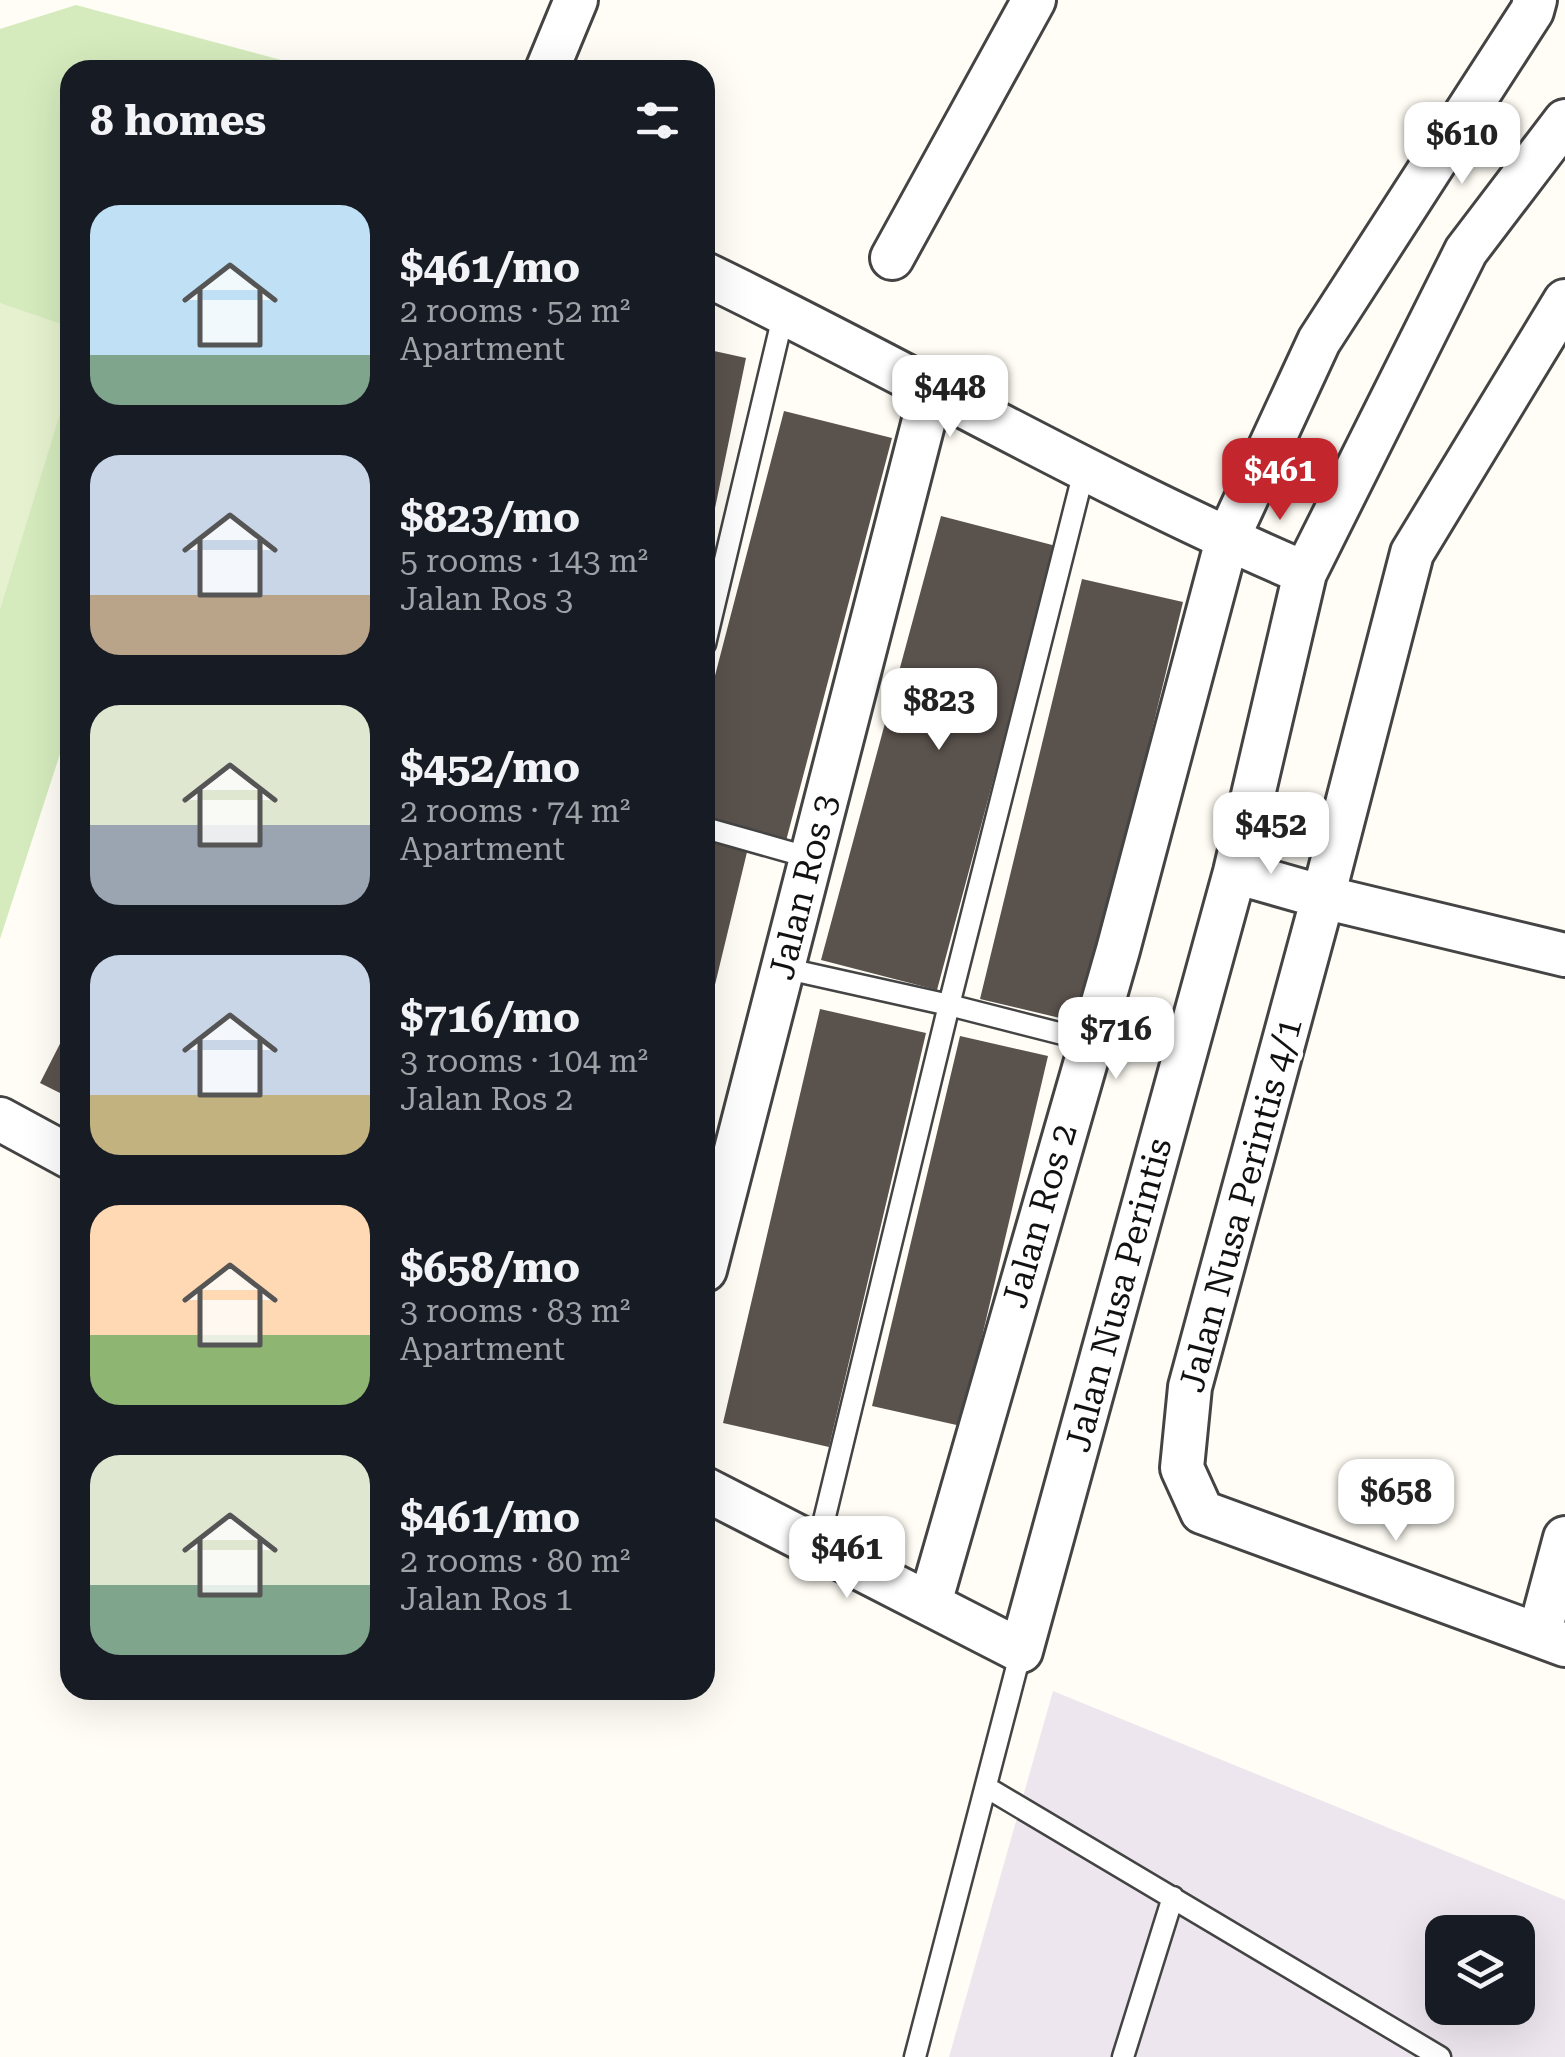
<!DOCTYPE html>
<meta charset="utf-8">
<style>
body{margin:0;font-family:"Roboto Serif",serif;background:#242831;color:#f1f3f6;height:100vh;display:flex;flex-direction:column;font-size:38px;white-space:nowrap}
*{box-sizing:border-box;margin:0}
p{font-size:32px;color:#9ea1a6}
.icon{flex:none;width:55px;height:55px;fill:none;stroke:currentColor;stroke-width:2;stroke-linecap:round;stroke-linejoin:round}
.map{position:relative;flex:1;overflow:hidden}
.panel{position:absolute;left:60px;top:60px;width:655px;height:1640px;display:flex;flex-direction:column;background:#171b24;border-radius:30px;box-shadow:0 10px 40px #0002}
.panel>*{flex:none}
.buttons{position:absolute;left:1425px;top:1915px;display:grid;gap:20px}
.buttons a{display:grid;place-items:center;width:110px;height:110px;border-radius:20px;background:#171b24;box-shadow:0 10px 40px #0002;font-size:50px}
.price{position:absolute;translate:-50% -85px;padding:0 22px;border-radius:20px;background:#fff;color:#222;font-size:32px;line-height:65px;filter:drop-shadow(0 2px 5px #0008)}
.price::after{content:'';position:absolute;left:50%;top:60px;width:30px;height:22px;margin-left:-15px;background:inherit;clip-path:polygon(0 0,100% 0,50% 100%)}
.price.selected{background:#c4262e;color:#fff}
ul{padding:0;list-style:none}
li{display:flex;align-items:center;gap:30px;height:250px;padding:0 30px}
li span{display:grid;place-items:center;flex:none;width:280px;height:200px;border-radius:30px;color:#555}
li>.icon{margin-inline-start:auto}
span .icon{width:120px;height:120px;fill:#fffc;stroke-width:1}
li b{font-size:42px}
h2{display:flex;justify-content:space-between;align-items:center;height:120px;padding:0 30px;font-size:42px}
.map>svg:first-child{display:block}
</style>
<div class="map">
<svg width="1565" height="2057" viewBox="0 0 1565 2057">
<rect width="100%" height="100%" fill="#fffdf5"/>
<path fill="#eee6ef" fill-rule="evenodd" d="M1053,1691L1565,1900V2057H949ZM1442,1932H1518V2008H1442Z"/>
<path fill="#d5ebbd" d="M76,5L285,61L282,70H70V723L0,939V29Z"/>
<path fill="#e6f2cf" d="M0,303L70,327V381L0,610Z"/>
<path fill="#5a524d" d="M705,349L746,358L707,547H705Z
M784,411L892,438L786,841L705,821V714Z
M941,516L1056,546L937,990L821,960Z
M1082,579L1183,602L1081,1023L980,999Z
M705,838L748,848L706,1022L705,1021Z
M820,1009L926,1033L829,1447L723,1423Z
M67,1030L70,1031V1098L40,1083Z
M960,1036L1048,1056L961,1426L872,1406Z"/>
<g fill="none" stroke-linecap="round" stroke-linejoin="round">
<g stroke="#444" stroke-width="25">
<path id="service" d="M705,644L784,312
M705,828L811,858
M783,968L949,1005L1090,1041
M818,1545L949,1005L1084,471
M986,1787L1440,2057
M915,2057L1021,1651
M1123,2057L1173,1897"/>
</g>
<g stroke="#444" stroke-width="48">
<path id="minor" d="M547,70L576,0
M892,258L1034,0
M705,274C906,371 1099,485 1305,573
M1565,301L1412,553L1323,897L1190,1387L1182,1468L1202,1512L1565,1645
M1235,872L1323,897L1565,955
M0,1119L70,1157
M705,1270L932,389
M705,1489L1021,1651L1235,872L1305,573L1466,251L1565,121
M930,1603L1118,950L1227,540L1319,341L1532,11L1535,0
M1539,1635L1565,1538"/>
</g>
<use href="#service" stroke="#fff" stroke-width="20"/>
<use href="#minor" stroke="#fff" stroke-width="42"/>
</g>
<g text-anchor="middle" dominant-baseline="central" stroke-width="10" stroke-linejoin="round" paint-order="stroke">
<g font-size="35" fill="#111" stroke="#fff">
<text transform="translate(804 887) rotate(-76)">Jalan Ros 3</text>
<text transform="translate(1241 1205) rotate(-75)">Jalan Nusa Perintis 4/1</text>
<text transform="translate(1040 1216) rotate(-74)">Jalan Ros 2</text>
<text transform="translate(1119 1295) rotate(-75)">Jalan Nusa Perintis</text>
</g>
</g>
</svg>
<div class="buttons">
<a><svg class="icon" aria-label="layers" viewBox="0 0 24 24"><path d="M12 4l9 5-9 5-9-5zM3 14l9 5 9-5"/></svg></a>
</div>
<b class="price" style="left:1462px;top:187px">$610</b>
<b class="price" style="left:950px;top:440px">$448</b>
<b class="price selected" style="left:1280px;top:523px">$461</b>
<b class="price" style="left:939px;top:753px">$823</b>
<b class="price" style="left:1271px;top:877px">$452</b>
<b class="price" style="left:1116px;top:1082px">$716</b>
<b class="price" style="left:1396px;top:1544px">$658</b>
<b class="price" style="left:847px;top:1601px">$461</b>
<section class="panel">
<h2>8 homes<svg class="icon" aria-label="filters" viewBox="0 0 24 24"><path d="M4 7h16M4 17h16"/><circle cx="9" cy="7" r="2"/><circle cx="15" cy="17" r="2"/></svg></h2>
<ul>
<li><span style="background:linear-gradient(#bfe0f5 75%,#7fa58c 0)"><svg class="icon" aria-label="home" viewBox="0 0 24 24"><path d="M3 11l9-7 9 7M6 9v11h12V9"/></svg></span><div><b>$461/mo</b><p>2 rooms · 52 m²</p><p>Apartment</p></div></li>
<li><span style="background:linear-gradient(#c9d6e8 70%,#b9a48a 0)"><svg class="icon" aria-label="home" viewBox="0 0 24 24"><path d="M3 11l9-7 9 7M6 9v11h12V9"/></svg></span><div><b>$823/mo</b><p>5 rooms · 143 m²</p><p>Jalan Ros 3</p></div></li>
<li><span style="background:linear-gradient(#dfe7d0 60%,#9aa5b1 0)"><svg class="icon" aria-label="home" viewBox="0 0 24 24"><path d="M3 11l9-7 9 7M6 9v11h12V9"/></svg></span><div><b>$452/mo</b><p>2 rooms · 74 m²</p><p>Apartment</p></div></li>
<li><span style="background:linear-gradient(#c9d6e8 70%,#c2b280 0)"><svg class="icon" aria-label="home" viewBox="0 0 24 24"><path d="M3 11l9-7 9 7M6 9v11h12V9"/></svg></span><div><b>$716/mo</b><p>3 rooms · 104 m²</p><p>Jalan Ros 2</p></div></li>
<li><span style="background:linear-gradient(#ffd9b3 65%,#8fb573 0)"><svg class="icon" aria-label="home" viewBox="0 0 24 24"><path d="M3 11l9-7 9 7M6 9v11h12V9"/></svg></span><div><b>$658/mo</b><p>3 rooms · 83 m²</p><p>Apartment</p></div></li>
<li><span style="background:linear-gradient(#dfe7d0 65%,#7fa58c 0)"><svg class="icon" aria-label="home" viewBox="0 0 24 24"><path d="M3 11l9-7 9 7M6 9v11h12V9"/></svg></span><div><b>$461/mo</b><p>2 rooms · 80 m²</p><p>Jalan Ros 1</p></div></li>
</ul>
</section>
</div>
